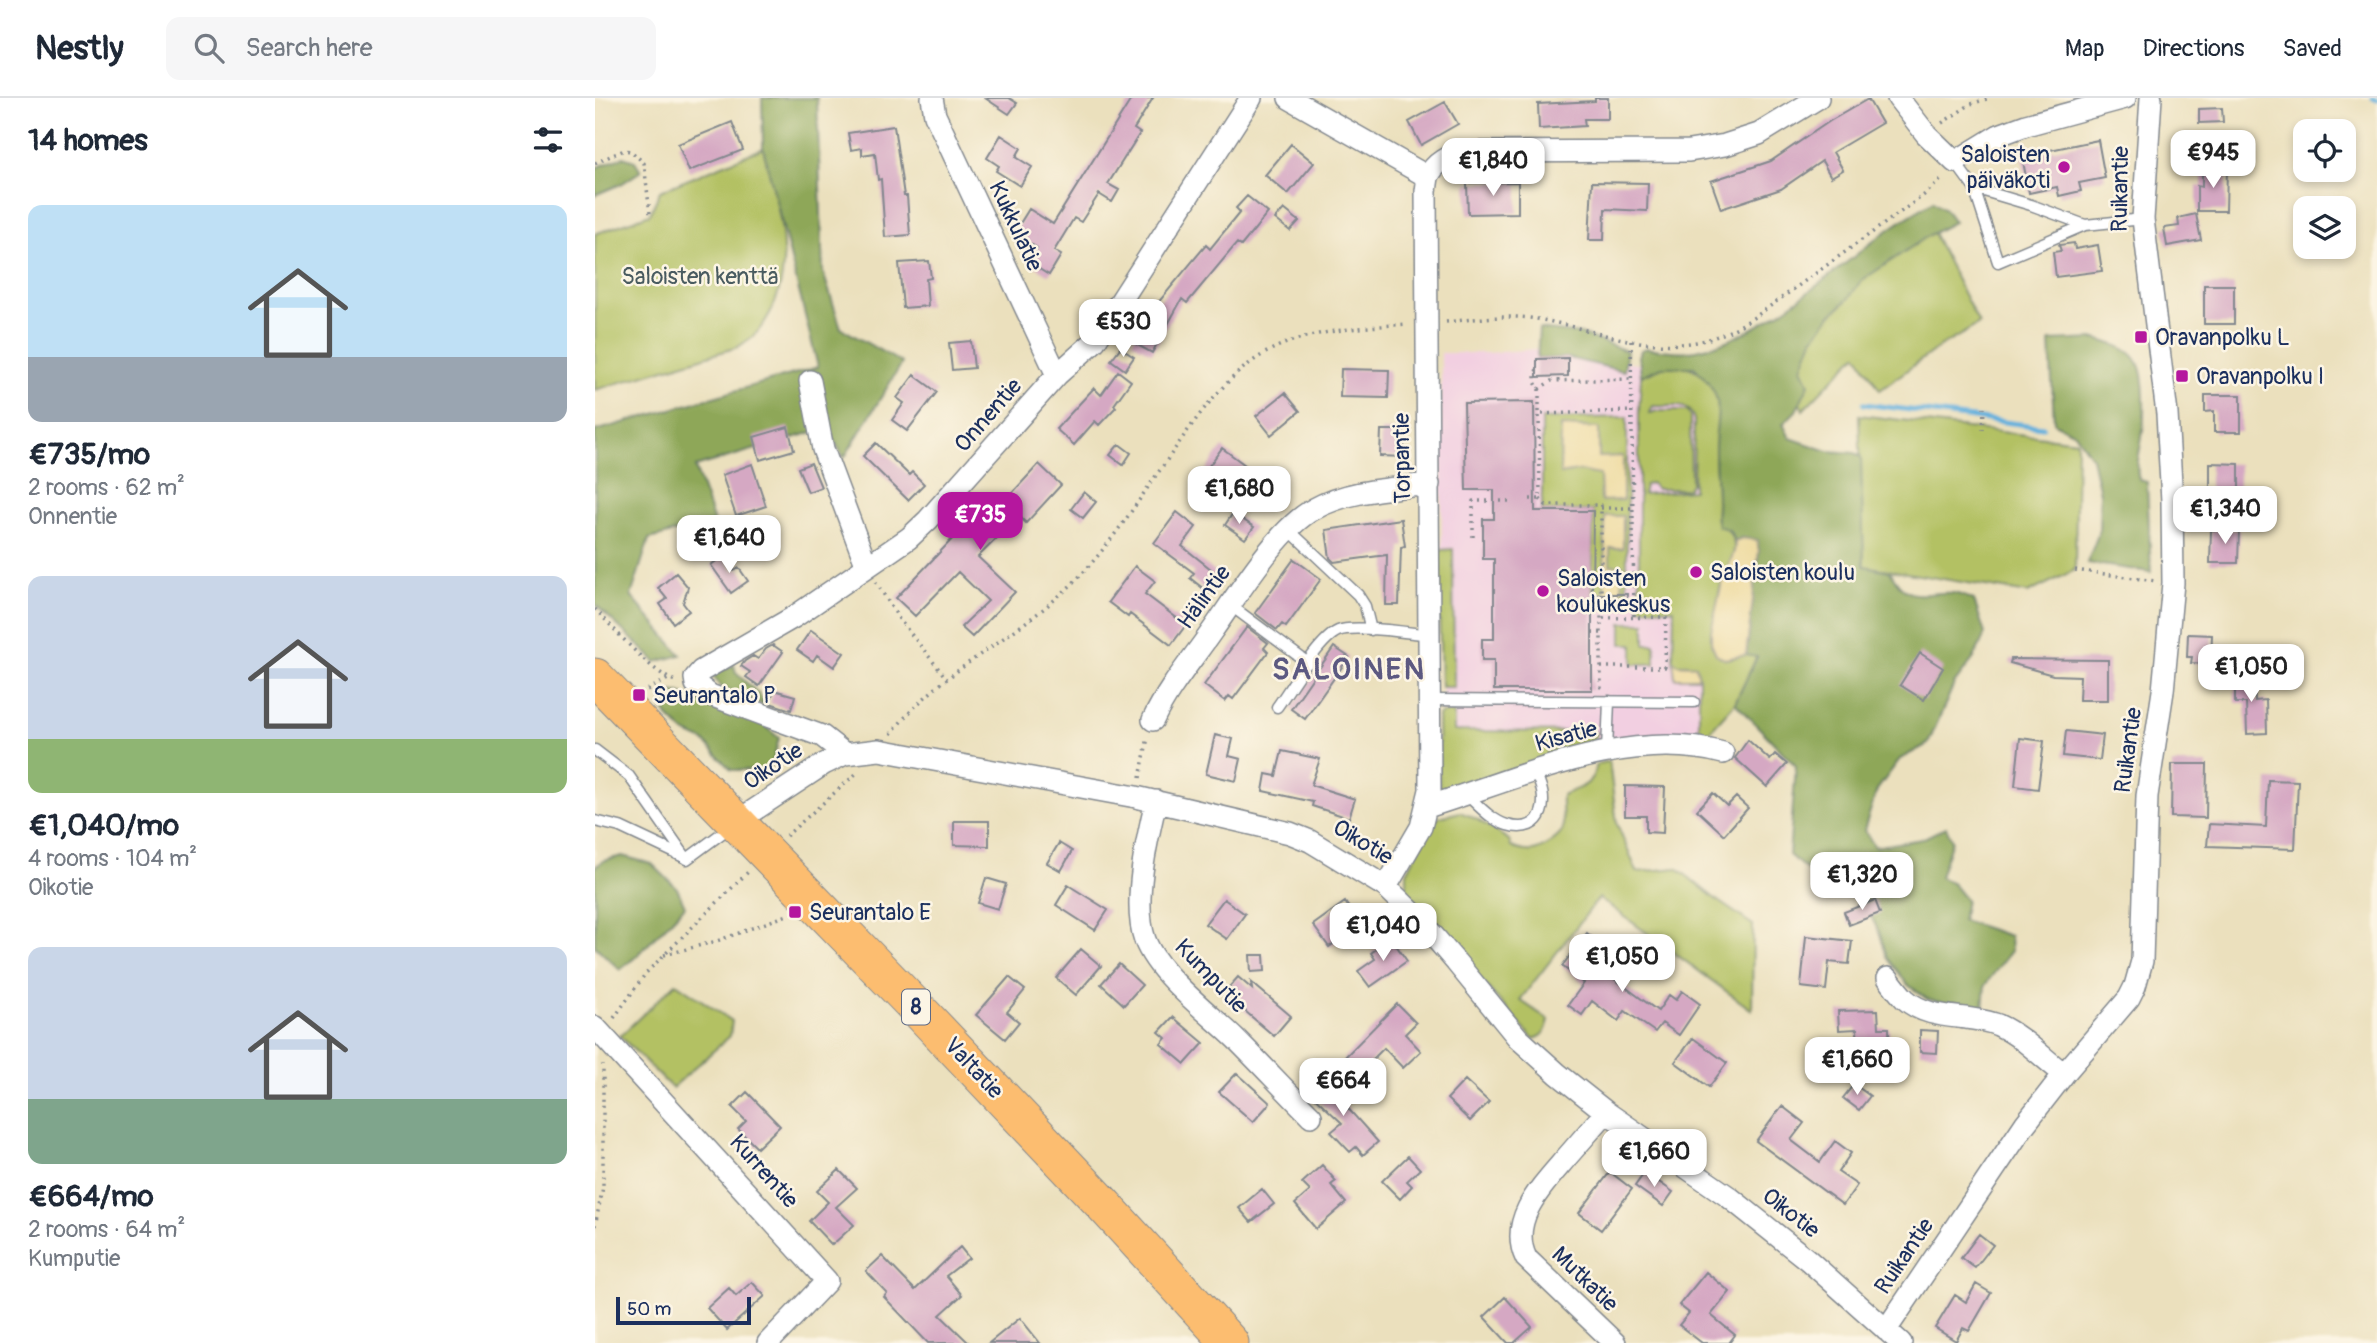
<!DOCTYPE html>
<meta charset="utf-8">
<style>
body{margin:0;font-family:Pangolin,sans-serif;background:#f6f6f7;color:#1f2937;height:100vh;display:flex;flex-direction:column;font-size:26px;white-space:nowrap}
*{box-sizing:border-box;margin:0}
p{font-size:23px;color:#747a83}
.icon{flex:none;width:38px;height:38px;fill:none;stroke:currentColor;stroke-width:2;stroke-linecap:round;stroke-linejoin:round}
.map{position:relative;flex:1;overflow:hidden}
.panel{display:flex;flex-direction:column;background:#fff;width:595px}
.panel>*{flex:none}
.buttons{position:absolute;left:1698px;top:21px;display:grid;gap:14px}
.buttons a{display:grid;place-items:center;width:63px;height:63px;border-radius:14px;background:#fff;box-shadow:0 4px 10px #0003;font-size:35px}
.scale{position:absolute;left:21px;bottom:18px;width:135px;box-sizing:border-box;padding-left:7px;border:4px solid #1b2f5e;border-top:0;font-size:19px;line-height:24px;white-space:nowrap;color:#1b2f5e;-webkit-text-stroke:5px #fcf5e5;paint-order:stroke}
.price{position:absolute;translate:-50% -60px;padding:0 16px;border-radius:14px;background:#fff;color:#222;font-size:23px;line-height:46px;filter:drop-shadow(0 2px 4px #0008)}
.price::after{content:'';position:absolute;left:50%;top:42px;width:21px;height:16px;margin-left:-10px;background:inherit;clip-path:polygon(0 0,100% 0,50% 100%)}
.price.current{background:#b5179e;color:#fff}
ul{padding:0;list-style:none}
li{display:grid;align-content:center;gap:14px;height:371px;padding:0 28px}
li span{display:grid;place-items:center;height:217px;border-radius:14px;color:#555}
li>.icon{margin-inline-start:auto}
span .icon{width:126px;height:126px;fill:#fffc;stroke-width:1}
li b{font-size:30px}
h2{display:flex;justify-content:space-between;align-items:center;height:84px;padding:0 28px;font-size:30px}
header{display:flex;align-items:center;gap:42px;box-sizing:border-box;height:98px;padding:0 35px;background:#fff;border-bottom:2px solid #e0e1e3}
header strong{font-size:33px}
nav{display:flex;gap:38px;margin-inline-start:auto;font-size:24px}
.search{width:490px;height:63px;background:#f6f6f7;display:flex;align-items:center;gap:18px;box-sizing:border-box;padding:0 24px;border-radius:14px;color:#747a83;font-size:26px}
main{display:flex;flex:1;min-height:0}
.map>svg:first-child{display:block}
</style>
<header>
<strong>Nestly</strong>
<div class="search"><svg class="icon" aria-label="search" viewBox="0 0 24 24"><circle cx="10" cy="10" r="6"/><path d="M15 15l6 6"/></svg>Search here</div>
<nav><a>Map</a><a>Directions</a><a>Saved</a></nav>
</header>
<main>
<section class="panel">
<h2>14 homes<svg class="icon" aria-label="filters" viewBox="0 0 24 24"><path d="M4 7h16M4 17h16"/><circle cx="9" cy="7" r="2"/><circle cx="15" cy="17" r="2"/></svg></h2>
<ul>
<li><span style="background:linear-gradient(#bfe0f5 70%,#9aa5b1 0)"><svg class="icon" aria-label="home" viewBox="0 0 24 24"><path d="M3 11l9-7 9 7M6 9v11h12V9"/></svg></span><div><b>€735/mo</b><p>2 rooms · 62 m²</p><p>Onnentie</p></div></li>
<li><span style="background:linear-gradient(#c9d6e8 75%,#8fb573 0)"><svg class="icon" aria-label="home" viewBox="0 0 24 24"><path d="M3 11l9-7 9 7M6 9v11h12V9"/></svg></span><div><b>€1,040/mo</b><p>4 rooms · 104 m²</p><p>Oikotie</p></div></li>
<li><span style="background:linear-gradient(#c9d6e8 70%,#7fa58c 0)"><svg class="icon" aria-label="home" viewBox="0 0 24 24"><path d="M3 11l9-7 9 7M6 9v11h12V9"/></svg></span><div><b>€664/mo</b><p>2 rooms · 64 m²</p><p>Kumputie</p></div></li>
</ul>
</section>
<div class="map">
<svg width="1782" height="1245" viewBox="0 0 1782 1245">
<rect width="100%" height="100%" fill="#fcf5e5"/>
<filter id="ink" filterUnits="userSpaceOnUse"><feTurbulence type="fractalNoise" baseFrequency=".0143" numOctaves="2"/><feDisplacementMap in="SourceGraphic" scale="14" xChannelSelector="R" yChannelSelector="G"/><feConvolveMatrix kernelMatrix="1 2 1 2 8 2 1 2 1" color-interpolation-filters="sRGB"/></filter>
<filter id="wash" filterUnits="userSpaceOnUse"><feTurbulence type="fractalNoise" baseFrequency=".00686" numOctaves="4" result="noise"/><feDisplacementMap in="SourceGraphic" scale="28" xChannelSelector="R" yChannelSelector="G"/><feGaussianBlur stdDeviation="1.57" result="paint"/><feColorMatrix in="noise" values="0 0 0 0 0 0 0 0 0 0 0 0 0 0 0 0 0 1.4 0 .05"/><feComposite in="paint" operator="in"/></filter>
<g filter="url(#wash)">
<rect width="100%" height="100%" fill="#ebe0bd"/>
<path fill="#f2cfe1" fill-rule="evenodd" d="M975,248L1069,273L1145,280L1174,451L1140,605L1109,640L1015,642L848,690L846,255H893ZM1031,319V511H959V413L947,412Z"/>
<path fill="#b3c163" stroke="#677860" stroke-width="2" fill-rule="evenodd" d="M168,50C183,110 207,178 164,232C159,239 150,244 143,249L0,292V136L55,116L65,93Z
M1331,121L1384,226L1341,251L1285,292L1262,256L1208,312L1171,235Z
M1087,268C1110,271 1123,292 1124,315C1125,328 1120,341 1120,354C1120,376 1124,398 1121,420C1160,454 1124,466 1123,505C1123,524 1128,543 1130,561L1151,557L1162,558L1140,605L1114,634L1104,635V580L1101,567L1083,566L1078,562L1079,511L1044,510V314L1046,278L1067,269ZM1058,308C1075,310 1094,302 1099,322L1098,392L1048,396L1050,387L1056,385L1062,391H1092L1096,386L1095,318L1092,313H1061L1054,316Z
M1264,317L1482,343L1480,472L1433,495L1269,468Z
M1032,319V496L997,510L998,413H947V321Z
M858,451L859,589H846L843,455L846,452Z
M1027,525H1050V546H1060V566H1038V546H1027Z
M859,614V633L1002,634V636L995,648L861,691L844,690L843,618L847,615Z
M1014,663L1022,726L1042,774L1082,770L1123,803L1158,827L1157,912L1004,800L925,902L954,922C951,933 950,938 938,941L818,805L812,790V774L838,724L845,719L865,714L881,721L914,742L916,749C923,752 930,754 938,753C946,752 966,739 968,731C969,727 966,705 967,697C987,688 996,690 1002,666Z
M81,885L137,923L135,938L77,990L25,938Z"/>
<path fill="#8ea759" stroke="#546b5c" stroke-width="2" d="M167,0H222L228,174L246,230L307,265L249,360L232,330L100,369L119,424L54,441L36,498L86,557L61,564L0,506V333L223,269L168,50Z
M28,59L40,63L46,73L26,86L0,97V70Z
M1338,103L1350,111L1359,124L1336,136L1266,183L1253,201L1236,217L1218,241L1207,270L1214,286L1201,313L1188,326L1195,340L1233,353L1260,355L1266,359L1269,468L1295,473C1313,508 1328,493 1358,495C1365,496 1373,500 1379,502L1390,536L1379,560L1359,586L1333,646L1305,661L1282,692L1269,732L1280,749L1327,741L1351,729L1357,742L1345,779L1358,786L1371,802L1367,822L1415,838L1416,853L1390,887L1388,912H1380L1332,901L1312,886L1292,859L1285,836L1265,796L1223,781L1194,757L1201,668L1140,605L1162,559L1151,557L1155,527L1147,440L1140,443L1134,432L1123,428C1120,419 1123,411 1122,401C1122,385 1120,369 1120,353C1120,312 1134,302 1099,269H1067L1046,278L1044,259L1046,252L1052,250C1066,252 1080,255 1094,253C1160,246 1237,174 1289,135C1304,123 1322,114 1338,103Z
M944,231L986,236L1032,253L1029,273L973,260L942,261Z
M1501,241C1538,252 1547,256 1549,296C1549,311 1550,325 1547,339C1545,354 1540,368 1544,382L1552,384L1556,474L1492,465L1504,434L1505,395L1497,360L1480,335L1459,325L1455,243Z
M139,567L141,575L165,597L171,609L149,597L127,590L117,577Z
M81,594L169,627L184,640L177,667L170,672H136L109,643L89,634L75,621L68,610L70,597Z
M27,758L57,766L82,790L90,808L43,857L25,872L0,848V769L8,763Z"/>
<path fill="#eeda9e" stroke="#84847e" stroke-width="2" d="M966,328L1004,330V359L1028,358V402L1006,403L1005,377L983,373L965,376Z
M1010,418H1028V450H1015V467H1028L1027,496L1009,511Z
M1147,440L1162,442L1164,453L1151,557L1130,561L1121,556L1116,545V533L1127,483L1139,454L1140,443Z
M1078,562L1083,566L1101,567L1104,580H1080Z"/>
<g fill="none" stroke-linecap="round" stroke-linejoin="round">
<path stroke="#63b0dd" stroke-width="5" d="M1778,0L1782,2
M1269,306L1448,329"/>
</g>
<g id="blocks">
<path fill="#d5a8c3" d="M390,0H414L422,5L414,16Z
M537,0H558L539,31L545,35L513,86L524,92L517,104L504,96L486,124L479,120L459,153L466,157L454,177L433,164L442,150L419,135L434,111L458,126Z
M1000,0H1013V21H989L990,28L944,31L943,6L1000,3Z
M1273,1L1287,25L1238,54L1248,72L1236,79L1227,63L1186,91L1126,111L1116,83L1176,63L1235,23Z
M850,4L863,26L826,47L814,24Z
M1627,10L1628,24L1604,25V11Z
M137,24L148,52L94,73L83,46Z
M299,28L309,98H312L315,137L290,139L286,81L283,82L280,55L267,57V50L256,52L253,35Z
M406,37L426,50L421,59L437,69L425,88L401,73L404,68L392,60Z
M1503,42L1510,80L1484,85L1486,93L1464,98L1462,89L1434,95L1427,58Z
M696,46L719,65L693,96L670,77Z
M1607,69L1632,70L1631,113H1602V88L1607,89Z
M923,84V115L873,116L872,85Z
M997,84L1053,85L1052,113L1010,111L1009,142H994Z
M652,98L673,115L646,148L642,145L592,205L587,201L557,255L537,244L559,204L562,206L611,147L615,151L645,114L641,110Z
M689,111L704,123L695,133L680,121Z
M1601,116L1606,142L1572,148L1569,130L1584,128L1583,120Z
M1479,145L1480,151L1503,147L1507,173L1461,179L1458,154L1466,153L1464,147Z
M334,163L336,180L331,181L333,208L308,210L304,165Z
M1609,187H1639V226H1609Z
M376,243L379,270L357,272L354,245Z
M525,250L539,259L530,272L516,262Z
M973,260V278L942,279V261Z
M746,271L794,272L793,300L745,299Z
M523,273L536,283L519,307L521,309L504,327L500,323L479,347L461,331L499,290L506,297Z
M319,277L342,294L312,333L297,322L309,305L302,300Z
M690,295L705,313L676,337L661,318Z
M1610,297H1646V334H1619V313L1610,314Z
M939,304L940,413H998L997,496H1032L1031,511H997V592H899V562H887V541H899V461H888V421H899V392H871L869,305Z
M193,329L199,352L165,362L159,339Z
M786,332H809V359L785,358Z
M281,345L314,377L317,374L329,386L313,402L268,358Z
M524,346L536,355L528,367L515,357Z
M627,350L650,367L622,407L598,390Z
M216,365L226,389L213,394L203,370Z
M1615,365L1644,366V395H1615Z
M157,366L171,408L141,418L127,377Z
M444,366L466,387L431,425L424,418L383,459L420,494L377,539L366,529L393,503L363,474L320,518L301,500L386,411L395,419Z
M489,394L501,404L488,420L476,411Z
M582,414L601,429L587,448L626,479L614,495L595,480L599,475L559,445Z
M638,415L659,429L650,441L630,427Z
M806,421L810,448L806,449L804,507H791L792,457L739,464L735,460L731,432Z
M1616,432H1644L1643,465H1615Z
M128,458L139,473L144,470L153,483L136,495L116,467Z
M699,461L726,481L691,529L687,526L682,532L660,515Z
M540,468L560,483L550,496L591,527L576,547L535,516L533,519L513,504Z
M81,475L93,489L88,505L94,513L78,525L65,506L72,501L63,490Z
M652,529L673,545L669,550L673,554L638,601L634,598L630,603L609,587Z
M216,532L249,555L239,569L222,557L218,563L202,552Z
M1593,536L1617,537L1616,560H1613L1612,566L1596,565L1597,559H1592Z
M178,547L188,554L164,588L151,579L155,574L146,568L150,563L158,558L163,561L171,551Z
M739,549L754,559L710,621L696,611Z
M1325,555L1348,570L1329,602L1305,587Z
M1416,561L1513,562V602H1484L1485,578L1458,577L1415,565Z
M1659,576L1660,603L1671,602L1672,635L1652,636L1651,605H1640V577Z
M179,592L200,598L196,612L175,605Z
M1471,633L1508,637L1505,662L1468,658Z
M620,637L638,641L634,658L646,661L641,683L611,676Z
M1425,640L1449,643L1443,691L1420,688Z
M1153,642L1175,662L1180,656L1192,666L1172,689L1140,660Z
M687,653L725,661L716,687L760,701L754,720L717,708L718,704L668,693L671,676L681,678Z
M1577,666H1612L1611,720L1576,719Z
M1673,682L1703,683L1700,751L1612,748L1614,726L1671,729Z
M1030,688L1070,689L1068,735L1051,734V718H1030Z
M1118,695L1132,708L1141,699L1153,710L1129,737L1102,712Z
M359,723H394V748L359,747Z
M464,745L477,753L466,773L452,765Z
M391,780L411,786L403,811L383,805Z
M473,787L513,812L500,832L461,807Z
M629,801L650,816L632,841L610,826Z
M1280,802L1285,815L1254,827L1249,814Z
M750,804L765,826L734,849L718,827Z
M992,835L1007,847L995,863L1063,913L1074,897L1081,902L1087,893L1105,906L1084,937L1067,925L1060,934L1030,913L1023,923L997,903L987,917L973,907L989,885L967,868Z
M1211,838L1257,843L1254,866L1234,864L1231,892L1206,889Z
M796,840L812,863L775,889L763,873L780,861L776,855Z
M486,851L506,868L481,897L461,880Z
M655,857H669L670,873L656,874Z
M524,866L547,887L529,907L506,886Z
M414,879L430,892L412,914L424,924L410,941L381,917Z
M643,879L657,891L656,884L696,918L679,938L629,895Z
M802,906L821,925L810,936L826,953L808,970L789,950L763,976L748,961Z
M1283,912L1284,930H1294L1295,969L1264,971L1262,931L1244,932L1243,913Z
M578,919L609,945L590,966L566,946L571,940L564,934Z
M1325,932L1343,933L1342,955L1325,954Z
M1098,940L1132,965L1114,989L1080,964Z
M642,975L675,1005L658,1024L624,994Z
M727,978L752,1002L749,1006L783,1044L768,1057L761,1049L755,1054L736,1034L747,1025L713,993Z
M870,982L894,1004L875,1023L852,1001Z
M1259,986L1275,998L1264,1012L1248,1000Z
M152,994L185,1028L162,1050L143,1031L151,1023L137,1009Z
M1187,1008L1209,1025L1196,1042L1225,1064L1240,1043L1256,1055L1243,1074L1262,1087L1248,1107L1161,1043Z
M813,1058L825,1071L812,1083L817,1088L805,1101L787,1083Z
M727,1067L741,1083L736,1087L751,1105L721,1131L700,1106L715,1093L707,1085Z
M244,1072L262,1090L241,1109L259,1127L237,1147L214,1123L233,1104L222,1093Z
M1015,1074L1037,1091L1006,1132L984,1115Z
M1050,1074L1078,1094L1068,1108L1040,1088Z
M667,1091L679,1106L656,1124L644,1110Z
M1384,1136L1398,1147L1380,1170L1366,1160Z
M365,1149L374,1160L351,1178L367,1197L345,1217L374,1245H333L289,1199L292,1195L271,1173L287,1158L320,1192Z
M1111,1174L1135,1194L1116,1217L1140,1237L1134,1245H1107L1084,1227L1094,1215L1084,1207Z
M157,1184L170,1198L132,1232L112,1210L134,1190L141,1198Z
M1381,1186L1396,1195L1374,1233L1368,1230L1361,1243L1340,1230L1360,1197L1371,1204Z
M910,1199L937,1229L919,1245H913L889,1219Z
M425,1220L445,1245H394Z"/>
</g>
</g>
<g filter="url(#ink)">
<use href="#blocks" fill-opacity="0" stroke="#83888e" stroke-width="2"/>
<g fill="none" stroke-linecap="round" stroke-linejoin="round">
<g stroke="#83888e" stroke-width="13">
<path id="lane" d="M1360,64L1379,90L1403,164L1490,127L1548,121
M1379,90L1436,107L1490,127
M693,431L763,497L770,508L776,532
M635,507L713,565
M836,602L1099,604
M682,609C695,591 724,541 743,533C758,526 815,535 835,537
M0,652L34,678L92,761
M1012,653L1014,603
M872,697C884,708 896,722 912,727C950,738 956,700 939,674
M0,723L25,729L91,760
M92,761L138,727"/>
</g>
<g stroke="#83888e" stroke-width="24">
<path id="street" d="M337,0L340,17L462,277
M694,0L833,79L831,93L835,692L826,729L791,789
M1303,0L1331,36L1360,64L1404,37L1431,27L1530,0
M833,79C840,64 853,58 869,54L1094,53L1130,47L1164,36L1223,0
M215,283L228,351L272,469
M558,622C573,590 597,562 617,533C642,498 683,430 719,411C753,392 796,391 834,386
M250,656L227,638L115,597L101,586L100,580L106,573L199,519L314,440L333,422L462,277L500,243L656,0
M561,703C552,741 537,805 550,842C563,877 614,915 641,941C666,966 691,993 716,1018
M832,709C923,681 1032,629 1128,655
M141,724L229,666L250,656L284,652L541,699L695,735L715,743L791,789L825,822L861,864L923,940L963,976L1011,1014L1134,1099L1213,1162L1306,1245
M1293,880C1298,887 1304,895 1310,901C1335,924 1374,915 1403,927C1427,938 1448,960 1469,976
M0,929L232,1183L173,1245
M1011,1014C998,1029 984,1045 971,1060C947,1088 913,1122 931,1160L1020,1245
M1291,1232L1430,1026L1469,976L1534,900L1540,888L1547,863L1552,698L1568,593L1578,485L1577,403L1572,316L1548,121L1556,0"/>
</g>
<g stroke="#83888e" stroke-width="39">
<path id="highway" d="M0,579L315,903L506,1104L635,1245"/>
</g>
<path stroke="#83888e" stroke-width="3.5" stroke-dasharray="2 5" stroke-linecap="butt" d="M1347,25L1376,6L1395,0
M0,65L29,52L36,53L49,65L55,116
M851,224C881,221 912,216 942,221C1001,231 1060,260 1120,239C1137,233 1152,224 1167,214L1329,97L1348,80
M1036,243L1039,519
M942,272L940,274V284L944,291V316
M944,291L956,283L1036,281
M1388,332L1389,310
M935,401H945L944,316L1037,313
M945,401L951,407H1006V591
M1006,410H1037
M878,439V403H919
M1480,472L1561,483
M281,484L304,521L352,581
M0,511C19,530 58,577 81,583
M997,535H1006
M1006,569H1070L1071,519L1007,520
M52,592L73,581
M296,636C343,574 419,541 475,488C508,456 534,417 560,379C597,328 633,264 697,243C733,231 774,229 812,226
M545,680L553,639
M191,738L263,674
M69,857L122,843L195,816
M19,920L51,875L153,774
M0,1128L8,1089V967"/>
<use href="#lane" stroke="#fff" stroke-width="10"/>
<use href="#street" stroke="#fff" stroke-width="21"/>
<use href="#highway" stroke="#fcbd6f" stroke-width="37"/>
</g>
</g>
<g fill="#b5179e" stroke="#fcf5e5" stroke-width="2.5">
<circle cx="1469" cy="69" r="7"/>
<rect x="1539" y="232" width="14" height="14" rx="3.5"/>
<rect x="1580" y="271" width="14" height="14" rx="3.5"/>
<circle cx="1101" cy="474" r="7"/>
<circle cx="948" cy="493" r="7"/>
<rect x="37" y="590" width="14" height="14" rx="3.5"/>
<rect x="193" y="807" width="14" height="14" rx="3.5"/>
</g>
<g text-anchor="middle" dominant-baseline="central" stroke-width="5" stroke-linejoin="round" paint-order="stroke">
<rect fill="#fcf5e5" stroke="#5e6a86" stroke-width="2" x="307" y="891.5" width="28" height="35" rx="5"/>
<g font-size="21" font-weight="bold" fill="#1b2f5e">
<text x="321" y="909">8</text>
</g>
<g font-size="23" fill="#1b2f5e" stroke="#fcf5e5" text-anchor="start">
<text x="1455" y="56" text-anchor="end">Saloisten<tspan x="1455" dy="26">päiväkoti</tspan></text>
<text x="1560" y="239">Oravanpolku L</text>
<text x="1601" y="278">Oravanpolku I</text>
<text x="1115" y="474">Saloisten koulu</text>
<text x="962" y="480">Saloisten<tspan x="962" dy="26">koulukeskus</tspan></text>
<text x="58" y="597">Seurantalo P</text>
<text x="214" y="814">Seurantalo E</text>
</g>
<g font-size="23" fill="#1b2f5e" stroke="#fcf5e5">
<text transform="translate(1525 91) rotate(-89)">Ruikantie</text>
<text transform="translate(421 128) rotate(65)">Kukkulatie</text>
<text transform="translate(393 317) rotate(-49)">Onnentie</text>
<text transform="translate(807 360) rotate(-91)">Torpantie</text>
<text transform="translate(609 499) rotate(-54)">Hälintie</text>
<text transform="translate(971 638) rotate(-15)">Kisatie</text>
<text transform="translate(1533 652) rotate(-82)">Ruikantie</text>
<text transform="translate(178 668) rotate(-34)">Oikotie</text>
<text transform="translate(768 744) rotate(31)">Oikotie</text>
<text transform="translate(616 878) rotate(46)">Kumputie</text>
<text transform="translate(379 970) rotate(47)">Valtatie</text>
<text transform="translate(169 1073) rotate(48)">Kurrentie</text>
<text transform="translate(1196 1115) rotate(38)">Oikotie</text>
<text transform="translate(1309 1158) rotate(-56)">Ruikantie</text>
<text transform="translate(990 1181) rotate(44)">Mutkatie</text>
</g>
<g font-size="23" fill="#495b60" stroke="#fcf5e5">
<text x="105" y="178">Saloisten kenttä</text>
</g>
<g font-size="30" font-weight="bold" letter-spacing="2" fill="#5c5981" stroke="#fcf5e5">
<text x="754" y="571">SALOINEN</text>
</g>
</g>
</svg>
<div class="buttons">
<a><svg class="icon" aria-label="locate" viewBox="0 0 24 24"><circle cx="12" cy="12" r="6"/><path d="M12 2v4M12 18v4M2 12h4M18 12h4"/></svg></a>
<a><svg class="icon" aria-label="layers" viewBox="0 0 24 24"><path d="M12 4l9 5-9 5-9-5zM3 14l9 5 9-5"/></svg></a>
</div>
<div class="scale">50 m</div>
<b class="price" style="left:1618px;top:92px">€945</b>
<b class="price" style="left:898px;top:100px">€1,840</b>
<b class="price" style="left:528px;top:261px">€530</b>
<b class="price" style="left:644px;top:428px">€1,680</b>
<b class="price" style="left:1630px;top:448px">€1,340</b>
<b class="price current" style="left:385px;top:454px">€735</b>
<b class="price" style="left:134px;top:477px">€1,640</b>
<b class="price" style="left:1656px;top:606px">€1,050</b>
<b class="price" style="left:1267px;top:814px">€1,320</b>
<b class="price" style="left:788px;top:865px">€1,040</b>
<b class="price" style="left:1027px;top:896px">€1,050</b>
<b class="price" style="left:1262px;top:999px">€1,660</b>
<b class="price" style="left:748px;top:1020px">€664</b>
<b class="price" style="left:1059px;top:1091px">€1,660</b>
</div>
</main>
